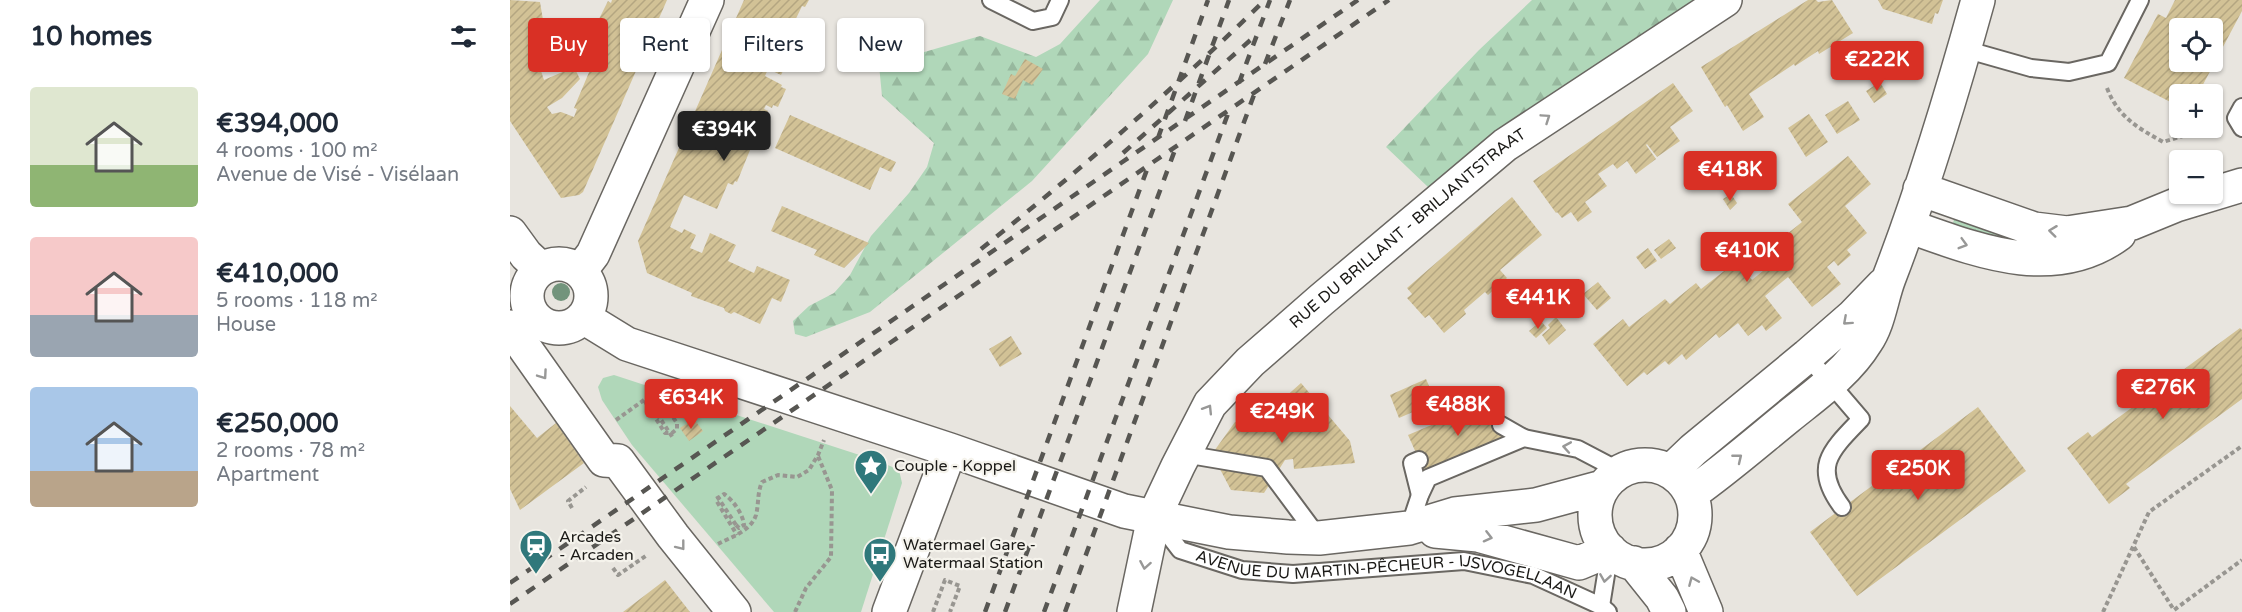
<!DOCTYPE html>
<meta charset="utf-8">
<style>
body{margin:0;font-family:"Varela Round",sans-serif;background:#f6f6f7;color:#1f2937;height:100vh;display:flex;flex-direction:column;font-size:22px;white-space:nowrap}
*{box-sizing:border-box;margin:0}
p{font-size:20px;color:#747a83}
.icon{flex:none;width:33px;height:33px;fill:none;stroke:currentColor;stroke-width:2;stroke-linecap:round;stroke-linejoin:round}
.map{position:relative;flex:1;overflow:hidden}
.side{display:flex;flex-direction:column;background:#fff;width:510px}
.side>*{flex:none}
.top-card{position:absolute;left:18px;top:18px;width:570px;height:54px;display:flex;gap:12px}
.fabs{position:absolute;left:1659px;top:18px;display:grid;gap:12px}
.fabs a{display:grid;place-items:center;width:54px;height:54px;border-radius:6px;background:#fff;box-shadow:0 2px 4px #0004;font-size:30px}
.price{position:absolute;translate:-50% -51px;padding:0 14px;border-radius:6px;background:#d93025;color:#fff;font-size:20px;line-height:39px;filter:drop-shadow(0 2px 3px #0008)}
.price::after{content:'';position:absolute;left:50%;top:36px;width:18px;height:14px;margin-left:-9px;background:inherit;clip-path:polygon(0 0,100% 0,50% 100%)}
.price.current{background:#222;color:#fff}
ul{padding:0;list-style:none}
li{display:flex;align-items:center;gap:18px;height:150px;padding:0 30px}
li span{display:grid;place-items:center;flex:none;width:168px;height:120px;border-radius:6px;color:#555}
li>.icon{margin-inline-start:auto}
span .icon{width:72px;height:72px;fill:#fffc;stroke-width:1}
li b{font-size:26px}
h2{display:flex;justify-content:space-between;align-items:center;height:72px;padding:0 30px;font-size:26px}
.chip{padding:0 21px;border-radius:6px;background:#fff;box-shadow:0 2px 4px #0004;font-size:21px;line-height:54px}
.chip.current{background:#d93025;color:#fff}
main{display:flex;flex:1;min-height:0}
.map>svg:first-child{display:block}
</style>
<main>
<section class="side">
<h2>10 homes<svg class="icon" aria-label="filters" viewBox="0 0 24 24"><path d="M4 7h16M4 17h16"/><circle cx="9" cy="7" r="2"/><circle cx="15" cy="17" r="2"/></svg></h2>
<ul>
<li><span style="background:linear-gradient(#dfe7d0 65%,#8fb573 0)"><svg class="icon" aria-label="home" viewBox="0 0 24 24"><path d="M3 11l9-7 9 7M6 9v11h12V9"/></svg></span><div><b>€394,000</b><p>4 rooms · 100 m²</p><p>Avenue de Visé - Visélaan</p></div></li>
<li><span style="background:linear-gradient(#f6c9c9 65%,#9aa5b1 0)"><svg class="icon" aria-label="home" viewBox="0 0 24 24"><path d="M3 11l9-7 9 7M6 9v11h12V9"/></svg></span><div><b>€410,000</b><p>5 rooms · 118 m²</p><p>House</p></div></li>
<li><span style="background:linear-gradient(#a9c7e8 70%,#b9a48a 0)"><svg class="icon" aria-label="home" viewBox="0 0 24 24"><path d="M3 11l9-7 9 7M6 9v11h12V9"/></svg></span><div><b>€250,000</b><p>2 rooms · 78 m²</p><p>Apartment</p></div></li>
</ul>
</section>
<div class="map">
<svg width="1732" height="612" viewBox="0 0 1732 612">
<defs>
<pattern id="grass-tufts" width="24" height="20" patternUnits="userSpaceOnUse" patternTransform="scale(1.5)"><rect width="24" height="20" fill="#b0d7b9"/><path d="M3 7l-1-3M5 7V3M7 7l1-3M15 17l-1-3M17 17v-4M19 17l1-3" fill="none" stroke="#97b89e"/></pattern>
<pattern id="forest-firs" width="22" height="20" patternUnits="userSpaceOnUse" patternTransform="scale(1.5)"><rect width="22" height="20" fill="#b0d7b9"/><path d="M5 1l3.5 6h-7zM16 11l3.5 6h-7z" fill="#97b89e"/></pattern>
<pattern id="building-hatch" width="6" height="6" patternUnits="userSpaceOnUse" patternTransform="scale(1.5)"><rect width="6" height="6" fill="#d2c296"/><path d="M-1 1l2-2M0 6l6-6M5 7l2-2" fill="none" stroke="#b4a681"/></pattern>
</defs>
<rect width="100%" height="100%" fill="#e8e5df"/>
<path fill="url(#grass-tufts)" d="M1446,213L1512,235L1515,244L1442,226Z"/>
<path fill="url(#forest-firs)" d="M590,0H663L638,54L522,181L360,312L296,337L285,334L283,321L299,306L324,293L340,275L361,236L399,193L417,167L424,143L372,96L369,65L470,36L526,57L550,44Z
M1022,0H1185L918,187L876,147L969,50Z"/>
<path fill="#b0d7b9" d="M104,375L371,462L389,470L392,483L351,612H264L122,445L92,400L88,387L93,378Z"/>
<path fill="url(#building-hatch)" fill-rule="evenodd" d="M0,0L30,2L34,26L63,18L64,31L28,41L29,45L23,47L34,80L64,67L70,79L52,98L37,107L42,114L51,112L64,117L67,109L64,108L85,58L70,51L83,24L86,25L98,1L101,3L102,0H157L73,192L69,195L51,198L0,121Z
M234,0H299L295,7L292,6L282,27L299,35L289,56L282,53L271,75L258,69L255,76L272,85L271,87L276,89L268,107L263,105L262,108L256,105L254,109L258,111L253,122L245,118L237,135L240,137L235,148L240,150L227,182L225,181L223,185L218,183L207,209L174,195L160,227L172,233L174,229L186,235L180,248L192,253L200,233L226,245L218,261L244,273L247,266L280,280L271,302L262,298L250,324L224,312L221,314L215,311L214,308L181,296L182,293L137,273L128,241Z
M1298,0H1306L1308,2L1322,0L1343,33L1309,54L1308,51L1285,66L1284,64L1239,94L1254,117L1233,131L1217,105L1215,107L1191,67Z
M1368,0H1433L1428,14L1425,13L1422,24L1373,9Z
M1665,0H1732V11L1688,94H1670V107L1614,78L1648,14L1656,18ZM1670,28H1702V62H1670Z
M515,59L533,69L522,85L513,80L505,99L492,94L501,74L505,76Z
M1370,82L1377,94L1364,103L1356,91Z
M1163,83L1183,111L1160,127L1170,141L1147,157L1137,144L1136,145L1146,159L1126,174L1117,161L1107,169L1103,164L1088,174L1097,186L1075,202L1082,212L1068,222L1061,212L1052,218L1047,212L1046,213L1023,181Z
M1338,101L1350,120L1327,134L1315,115Z
M1299,114L1318,142L1296,157L1278,128Z
M280,115L386,162L381,172L370,167L360,190L265,148Z
M1338,156L1361,184L1335,206L1357,233L1337,250L1341,255L1328,266L1324,261L1317,267L1331,284L1302,307L1278,277L1255,296L1272,318L1256,331L1252,325L1238,336L1228,323L1209,338L1206,334L1176,360L1172,354L1159,365L1155,361L1137,375L1134,372L1117,386L1083,344L1113,319L1119,327L1155,299L1160,304L1186,283L1191,289L1227,261L1242,280L1265,261L1256,251L1292,222L1278,204Z
M1221,194L1227,203L1220,210L1213,199Z
M1002,197L1032,235L990,270L997,278L978,295L975,292L954,310L956,314L934,333L919,315L915,318L897,298L902,294L897,288Z
M272,206L359,243L334,268L304,255L307,250L261,231Z
M1159,239L1166,248L1151,259L1144,250Z
M1138,248L1147,261L1135,269L1126,257Z
M1088,282L1101,298L1087,310L1073,294Z
M1046,317L1056,330L1039,345L1032,335L1040,328L1038,325Z
M1031,321L1037,328L1026,338L1019,331Z
M1730,328L1732,330V399L1616,484L1620,488L1599,504L1557,448L1578,432L1582,437Z
M501,336L512,354L490,367L479,349Z
M916,379L926,402L889,418L880,395Z
M791,383L840,441L845,463L784,469L783,459L775,460L754,493L721,490L702,454L725,422L760,426L755,415Z
M980,400L997,439L915,473L898,435Z
M0,406L27,438L46,423L74,463L10,510L0,489Z
M1468,407L1516,471L1347,596L1300,532Z
M184,419L193,431L179,441L170,428Z
M155,580L180,612H113Z"/>
<g fill="none" stroke-linecap="round" stroke-linejoin="round">
<g stroke="#6a6762" stroke-width="20">
<g id="service">
<path d="M481,0L523,21L542,17L550,0"/>
<path d="M1454,49L1521,68L1559,72L1598,63L1630,0"/>
<path d="M1732,107L1726,118L1732,128"/>
<path d="M1297,356L1351,419C1320,451 1302,467 1332,507"/>
<path d="M991,425L1014,438"/>
<path d="M674,454L757,468L809,538"/>
<path d="M909,460L902,463L910,495"/>
<path id="s1" d="M647,520L670,550L732,570L783,574L954,561L1023,575L1091,606L1098,612"/>
<path d="M899,528L910,495L918,478L1014,438L1068,449L1110,471"/>
<path d="M1091,606L1100,550"/>
</g>
</g>
<g stroke="#6a6762" stroke-width="36">
<g id="minor">
<path d="M70,271L83,254L197,0"/>
<path d="M0,327L94,460L108,461L163,536L224,612"/>
<path id="s2" d="M624,612L644,517L668,466L700,404L740,362L811,300L995,145L1215,0"/>
</g>
</g>
<g stroke="#6a6762" stroke-width="36">
<path id="tertiary" d="M1410,189L1524,229L1557,233L1622,223L1666,205L1732,185
M1398,226C1466,250 1544,282 1609,234
M0,233L16,255L31,269
M17 296a32 32 0 1 1 64 0a32 32 0 1 1-64 0Z
M73,317L117,344L440,450L614,511L719,532L778,537L809,538L899,528L945,514L1026,505L1093,487
M1085 515a50 50 0 1 1 100 0a50 50 0 1 1-100 0Z
M1161,471L1183,450L1297,356L1343,316L1373,285
M1181,494C1215,470 1246,443 1278,417C1305,395 1337,373 1356,342C1369,323 1371,299 1379,278C1414,187 1442,94 1468,0
M925,531L968,535L1069,563L1100,550
M1170,550L1196,612
M1124,563L1152,598L1159,612
M379,612L440,450"/>
</g>
<path stroke="#989691" stroke-width="4" stroke-dasharray="4.5 3" stroke-linecap="butt" d="M1597,88C1608,117 1628,128 1653,142L1699,128
M143,408L142,402L150,399L167,423V429L162,433H155L134,400L149,389
M106,420L134,400
M62,508L58,501L76,487
M226,525L229,528L234,525C233,514 223,500 214,494L206,500L227,535
M208,544C221,537 241,531 246,515C249,503 247,494 252,482L268,475L287,477L299,470L308,455L314,440
M1624,547L1664,610L1732,560
M103,568L108,575L137,555
M285,612L296,588L321,557L322,490L308,456
M423,612L435,580L450,586L440,612
M1593,612L1639,512L1732,446"/>
<use href="#service" stroke="#fff" stroke-width="16"/>
<use href="#minor" stroke="#fff" stroke-width="33"/>
<use href="#tertiary" stroke="#fff" stroke-width="33"/>
<path stroke="#575652" stroke-width="4.5" stroke-dasharray="10 10" stroke-linecap="butt" d="M755,64L780,0
M729,83L760,0
M675,121L719,0
M648,138L698,0
M613,153L745,36
M471,249C569,171 665,88 755,0
M0,583L848,0
M0,604L879,0
M475,612L639,164
M495,612L666,147
M534,612L719,111
M555,612L745,92"/>
<path stroke="#989691" stroke-width="4" stroke-dasharray="4.5 3" stroke-linecap="butt" d="M143,408L163,438
M207,496L226,525"/>
</g>
<circle fill="#72947c" cx="51" cy="292" r="9"/>
<defs><path id="oneway-chevron" d="M-2-3.5L2.5 0L-2 3.5" fill="none" stroke-width="1.6" stroke-linecap="round" stroke-linejoin="round" transform="scale(1.5)"/></defs>
<g stroke="#989897">
<use href="#oneway-chevron" transform="translate(1036 118) rotate(-34)"/>
<use href="#oneway-chevron" transform="translate(1543 231) rotate(-173)"/>
<use href="#oneway-chevron" transform="translate(1453 244) rotate(16)"/>
<use href="#oneway-chevron" transform="translate(1337 321) rotate(138)"/>
<use href="#oneway-chevron" transform="translate(33 375) rotate(55)"/>
<use href="#oneway-chevron" transform="translate(698 409) rotate(-58)"/>
<use href="#oneway-chevron" transform="translate(1057 447) rotate(-170)"/>
<use href="#oneway-chevron" transform="translate(1228 458) rotate(-39)"/>
<use href="#oneway-chevron" transform="translate(978 537) rotate(14)"/>
<use href="#oneway-chevron" transform="translate(171 546) rotate(52)"/>
<use href="#oneway-chevron" transform="translate(635 565) rotate(100)"/>
<use href="#oneway-chevron" transform="translate(1095 578) rotate(99)"/>
<use href="#oneway-chevron" transform="translate(1183 581) rotate(-113)"/>
</g>
<defs>
<g id="sight-pin" transform="scale(1.725)"><path d="M0 17L-7.5 6A9.5 9.5 0 1 1 7.5 6Z" fill="#2f787b" stroke="#f5f3ec"/><path d="M0-6L1.8-2.2L6-1.7L2.9 1.2L3.7 5.4L0 3.3L-3.7 5.4L-2.9 1.2L-6-1.7L-1.8-2.2Z" fill="#fff"/></g>
<g id="station-pin" transform="scale(1.725)"><path d="M0 17L-7.5 6A9.5 9.5 0 1 1 7.5 6Z" fill="#2f787b" stroke="#f5f3ec"/><path d="M-3-6H3Q5-6 5-4V2Q5 4 3 4L4.5 6H3L1.5 4h-3L-3 6H-4.5L-3 4Q-5 4-5 2V-4Q-5-6-3-6ZM-3.5-4v3h7v-3ZM-3.5 1v1.5H-2V1ZM2 1v1.5H3.5V1Z" fill="#fff"/></g>
<g id="bus-pin" transform="scale(1.725)"><path d="M0 17L-7.5 6A9.5 9.5 0 1 1 7.5 6Z" fill="#2f787b" stroke="#f5f3ec"/><path d="M-5-6H5V4H4V6H2V4H-2V6H-4V4H-5ZM-3.5-4V0h7V-4ZM-3.5 1.2v1.5H-2V1.2ZM2 1.2v1.5H3.5V1.2Z" fill="#fff"/></g>
</defs>
<g fill-rule="evenodd">
<use href="#sight-pin" x="361" y="466"/>
<use href="#station-pin" x="26" y="546"/>
<use href="#bus-pin" x="370" y="554"/>
</g>
<g text-anchor="middle" dominant-baseline="central" stroke-width="4.5" stroke-linejoin="round" paint-order="stroke">
<g font-size="16" fill="#1b1a17" stroke="#f5f3ec">
<text stroke="none"><textPath href="#s2" startOffset="488">RUE DU BRILLANT - BRILJANTSTRAAT</textPath></text>
<text stroke="none"><textPath href="#s1" startOffset="249">AVENUE DU MARTIN-PÊCHEUR - IJSVOGELLAAN</textPath></text>
</g>
<g font-size="16" fill="#1b1a17" stroke="#f5f3ec" text-anchor="start">
<text x="384" y="466">Couple - Koppel</text>
<text x="49" y="537">Arcades<tspan x="49" dy="18">- Arcaden</tspan></text>
<text x="393" y="545">Watermael Gare -<tspan x="393" dy="18">Watermaal Station</tspan></text>
</g>
</g>
</svg>
<div class="fabs">
<a><svg class="icon" aria-label="locate" viewBox="0 0 24 24"><circle cx="12" cy="12" r="6"/><path d="M12 2v4M12 18v4M2 12h4M18 12h4"/></svg></a>
<a>+</a>
<a>−</a>
</div>
<b class="price" style="left:1367px;top:92px">€222K</b>
<b class="price current" style="left:214px;top:162px">€394K</b>
<b class="price" style="left:1220px;top:202px">€418K</b>
<b class="price" style="left:1237px;top:283px">€410K</b>
<b class="price" style="left:1028px;top:330px">€441K</b>
<b class="price" style="left:1653px;top:420px">€276K</b>
<b class="price" style="left:181px;top:430px">€634K</b>
<b class="price" style="left:948px;top:437px">€488K</b>
<b class="price" style="left:772px;top:444px">€249K</b>
<b class="price" style="left:1408px;top:501px">€250K</b>
<div class="top-card">
<a class="chip current">Buy</a>
<a class="chip">Rent</a>
<a class="chip">Filters</a>
<a class="chip">New</a>
</div>
</div>
</main>
